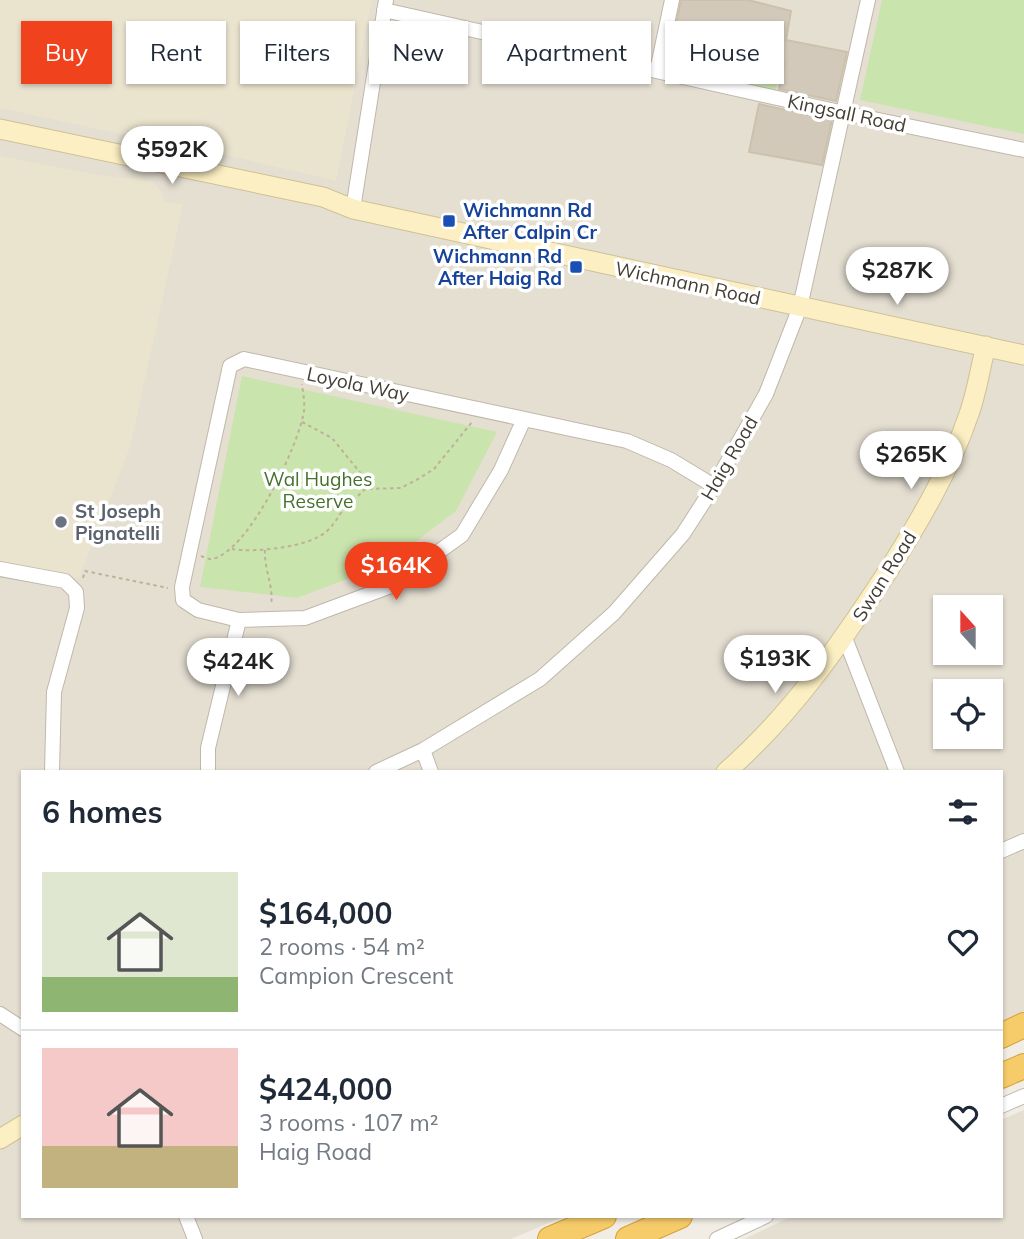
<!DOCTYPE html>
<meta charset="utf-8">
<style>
body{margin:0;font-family:Mulish,sans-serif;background:#f2f2f3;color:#1f2937;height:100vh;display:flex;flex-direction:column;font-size:26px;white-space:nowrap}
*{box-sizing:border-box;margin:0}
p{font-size:23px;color:#747a83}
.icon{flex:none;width:38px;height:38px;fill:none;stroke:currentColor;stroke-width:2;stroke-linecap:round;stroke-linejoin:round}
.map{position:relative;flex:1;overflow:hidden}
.sheet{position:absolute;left:21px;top:770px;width:982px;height:448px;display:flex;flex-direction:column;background:#fff;border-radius:0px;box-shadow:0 2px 5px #0004}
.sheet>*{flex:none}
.hud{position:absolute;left:21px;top:21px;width:984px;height:63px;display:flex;gap:14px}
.needle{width:46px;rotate:339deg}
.controls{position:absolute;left:933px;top:595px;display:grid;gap:14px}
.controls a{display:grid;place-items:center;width:70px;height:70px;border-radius:0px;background:#fff;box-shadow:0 2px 5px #0004;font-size:35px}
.price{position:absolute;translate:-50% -60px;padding:0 16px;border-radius:24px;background:#fff;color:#222;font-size:23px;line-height:46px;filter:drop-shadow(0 2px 4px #0008)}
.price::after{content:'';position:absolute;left:50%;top:42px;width:21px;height:16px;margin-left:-10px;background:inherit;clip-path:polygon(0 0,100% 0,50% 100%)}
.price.current{background:#ef421d;color:#fff}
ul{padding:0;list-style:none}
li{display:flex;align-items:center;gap:21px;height:175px;padding:0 21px}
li+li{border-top:2px solid #e0e1e3}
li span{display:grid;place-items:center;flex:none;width:196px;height:140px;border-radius:0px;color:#555}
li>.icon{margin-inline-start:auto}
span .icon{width:84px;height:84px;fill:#fffc;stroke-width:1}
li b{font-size:30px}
h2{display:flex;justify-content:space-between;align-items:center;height:84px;padding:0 21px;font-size:30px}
.pill{padding:0 24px;border-radius:0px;background:#fff;box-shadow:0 2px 5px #0004;font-size:24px;line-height:63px}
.pill.current{background:#ef421d;color:#fff}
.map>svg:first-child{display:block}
</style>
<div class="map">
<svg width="1024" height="1239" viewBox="0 0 1024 1239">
<rect width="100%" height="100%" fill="#f1ede4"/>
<path fill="#e5dfd2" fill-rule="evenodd" d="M0,0H1024V1012L1001,1022V772H23V1216H565L511,1239H0ZM945,607H990V653H945ZM945,691H990V737H945Z
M1024,1110V1239H744L792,1216H1001V1120Z"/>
<path fill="#eae3ce" d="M0,0H372L336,181L189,146L126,135L0,108Z
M0,156L97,175L152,181L162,193L165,202L183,204L130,447L79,578L0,561Z"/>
<path fill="#cae4ae" d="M882,0H1024V134L860,100Z
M740,58L781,63L775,94L729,85Z
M242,376L497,432L456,511L386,564L297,598L200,587Z"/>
<path fill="#d2c9ba" stroke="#ccc1ad" stroke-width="2" d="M681,0H748L791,11L786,40L847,52L836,101L779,89L784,63L736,54L729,77L668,63Z
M759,104L832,120L822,165L749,152Z"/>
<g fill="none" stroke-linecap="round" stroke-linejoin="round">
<g stroke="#bfb8aa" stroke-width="16">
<path id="street" d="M384,10L844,113L1024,150
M657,71L672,0
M353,209L386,0
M524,419L501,470L462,535L391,586L305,618L239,620L198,610L183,600L182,587L230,366L244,359L627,441L671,460L714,486
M0,569L65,581L76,592L77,608L54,692L52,772
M845,638L897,772
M423,750L431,772
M208,772V748L239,620
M376,772L423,750L540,679L614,613L683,534L714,486L766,394L800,307L868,0
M1001,851L1024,841
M0,1014L23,1029
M1001,1106L1024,1096
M186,1216L195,1239
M717,1239L766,1216"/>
</g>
<g stroke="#cfc196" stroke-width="21">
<path id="secondary" d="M0,129L323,197L353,209L1024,355
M726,772C791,715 839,646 886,574C918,524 950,470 969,414C977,392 980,368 986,346
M0,1139L23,1125"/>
</g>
<g stroke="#d5a03a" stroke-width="26">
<path id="highway" d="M1001,1036L1024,1025
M1001,1076L1024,1066
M550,1239L604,1216
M628,1239L680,1216"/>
</g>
<path stroke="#bdb199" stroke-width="2" stroke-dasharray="3.5 3.5" stroke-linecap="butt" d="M302,422L332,438L371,486
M232,549C255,553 310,547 327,531C337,522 342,509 350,499L356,498L365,489L401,488L418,479L434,469L472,422
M265,550C264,570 274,586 271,605
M201,556C204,557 208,559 211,559C247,555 299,445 304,411C305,402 303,393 302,384
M83,578L85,571L168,588"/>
<use href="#street" stroke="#fff" stroke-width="14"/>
<use href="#secondary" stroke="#fcefc3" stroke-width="19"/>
<use href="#highway" stroke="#f6cb69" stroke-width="24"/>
</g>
<g fill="#1a4fb4" stroke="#fff" stroke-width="2.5">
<rect x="442" y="214" width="14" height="14" rx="3.5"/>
<rect x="569" y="260" width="14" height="14" rx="3.5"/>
</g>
<circle fill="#6b7280" stroke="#fff" stroke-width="2.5" cx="61" cy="522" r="7"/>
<g text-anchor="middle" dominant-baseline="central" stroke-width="7" stroke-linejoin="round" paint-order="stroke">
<g font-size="19" fill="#433d34" stroke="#fff">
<text transform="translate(847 113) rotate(12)">Kingsall Road</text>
<text transform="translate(688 283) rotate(12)">Wichmann Road</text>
<text transform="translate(358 384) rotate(12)">Loyola Way</text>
<text transform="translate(729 458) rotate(-60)">Haig Road</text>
<text transform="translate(884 576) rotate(-58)">Swan Road</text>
</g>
<g font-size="19" font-weight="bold" fill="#164399" stroke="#fff" text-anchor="start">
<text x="463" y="210">Wichmann Rd<tspan x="463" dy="22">After Calpin Cr</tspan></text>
<text x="562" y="256" text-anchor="end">Wichmann Rd<tspan x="562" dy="22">After Haig Rd</tspan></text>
</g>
<g font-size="19" fill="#44712b" stroke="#fff">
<text x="318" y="479">Wal Hughes<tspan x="318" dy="22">Reserve</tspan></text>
</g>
<g font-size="19" font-weight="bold" fill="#5b616d" stroke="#fff" text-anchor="start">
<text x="75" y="511">St Joseph<tspan x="75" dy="22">Pignatelli</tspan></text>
</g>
</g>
</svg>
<div class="controls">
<a><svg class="needle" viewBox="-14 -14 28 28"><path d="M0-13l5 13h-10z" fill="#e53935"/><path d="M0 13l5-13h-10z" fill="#747a83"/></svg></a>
<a><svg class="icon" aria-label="locate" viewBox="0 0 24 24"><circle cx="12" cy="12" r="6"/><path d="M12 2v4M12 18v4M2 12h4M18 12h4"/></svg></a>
</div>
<b class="price" style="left:172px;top:186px">$592K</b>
<b class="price" style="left:897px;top:307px">$287K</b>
<b class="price" style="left:911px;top:491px">$265K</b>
<b class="price current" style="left:396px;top:602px">$164K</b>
<b class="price" style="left:775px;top:695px">$193K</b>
<b class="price" style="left:238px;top:698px">$424K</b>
<div class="hud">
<a class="pill current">Buy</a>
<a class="pill">Rent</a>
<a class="pill">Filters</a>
<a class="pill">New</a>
<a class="pill">Apartment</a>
<a class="pill">House</a>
</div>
<section class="sheet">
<h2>6 homes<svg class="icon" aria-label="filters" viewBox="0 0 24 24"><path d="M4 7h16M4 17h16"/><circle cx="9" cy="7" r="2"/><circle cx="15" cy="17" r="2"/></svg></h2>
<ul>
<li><span style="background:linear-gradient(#dfe7d0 75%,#8fb573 0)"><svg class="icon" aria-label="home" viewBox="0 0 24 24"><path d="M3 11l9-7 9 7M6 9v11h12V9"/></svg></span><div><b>$164,000</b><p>2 rooms · 54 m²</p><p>Campion Crescent</p></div><svg class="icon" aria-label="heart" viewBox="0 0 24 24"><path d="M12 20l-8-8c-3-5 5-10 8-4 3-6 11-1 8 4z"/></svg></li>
<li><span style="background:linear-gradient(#f6c9c9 70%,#c2b280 0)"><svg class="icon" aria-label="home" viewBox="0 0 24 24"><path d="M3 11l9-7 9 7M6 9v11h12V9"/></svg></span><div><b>$424,000</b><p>3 rooms · 107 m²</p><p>Haig Road</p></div><svg class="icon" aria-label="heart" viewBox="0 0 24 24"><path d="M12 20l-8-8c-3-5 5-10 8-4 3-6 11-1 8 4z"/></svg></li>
</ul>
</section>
</div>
